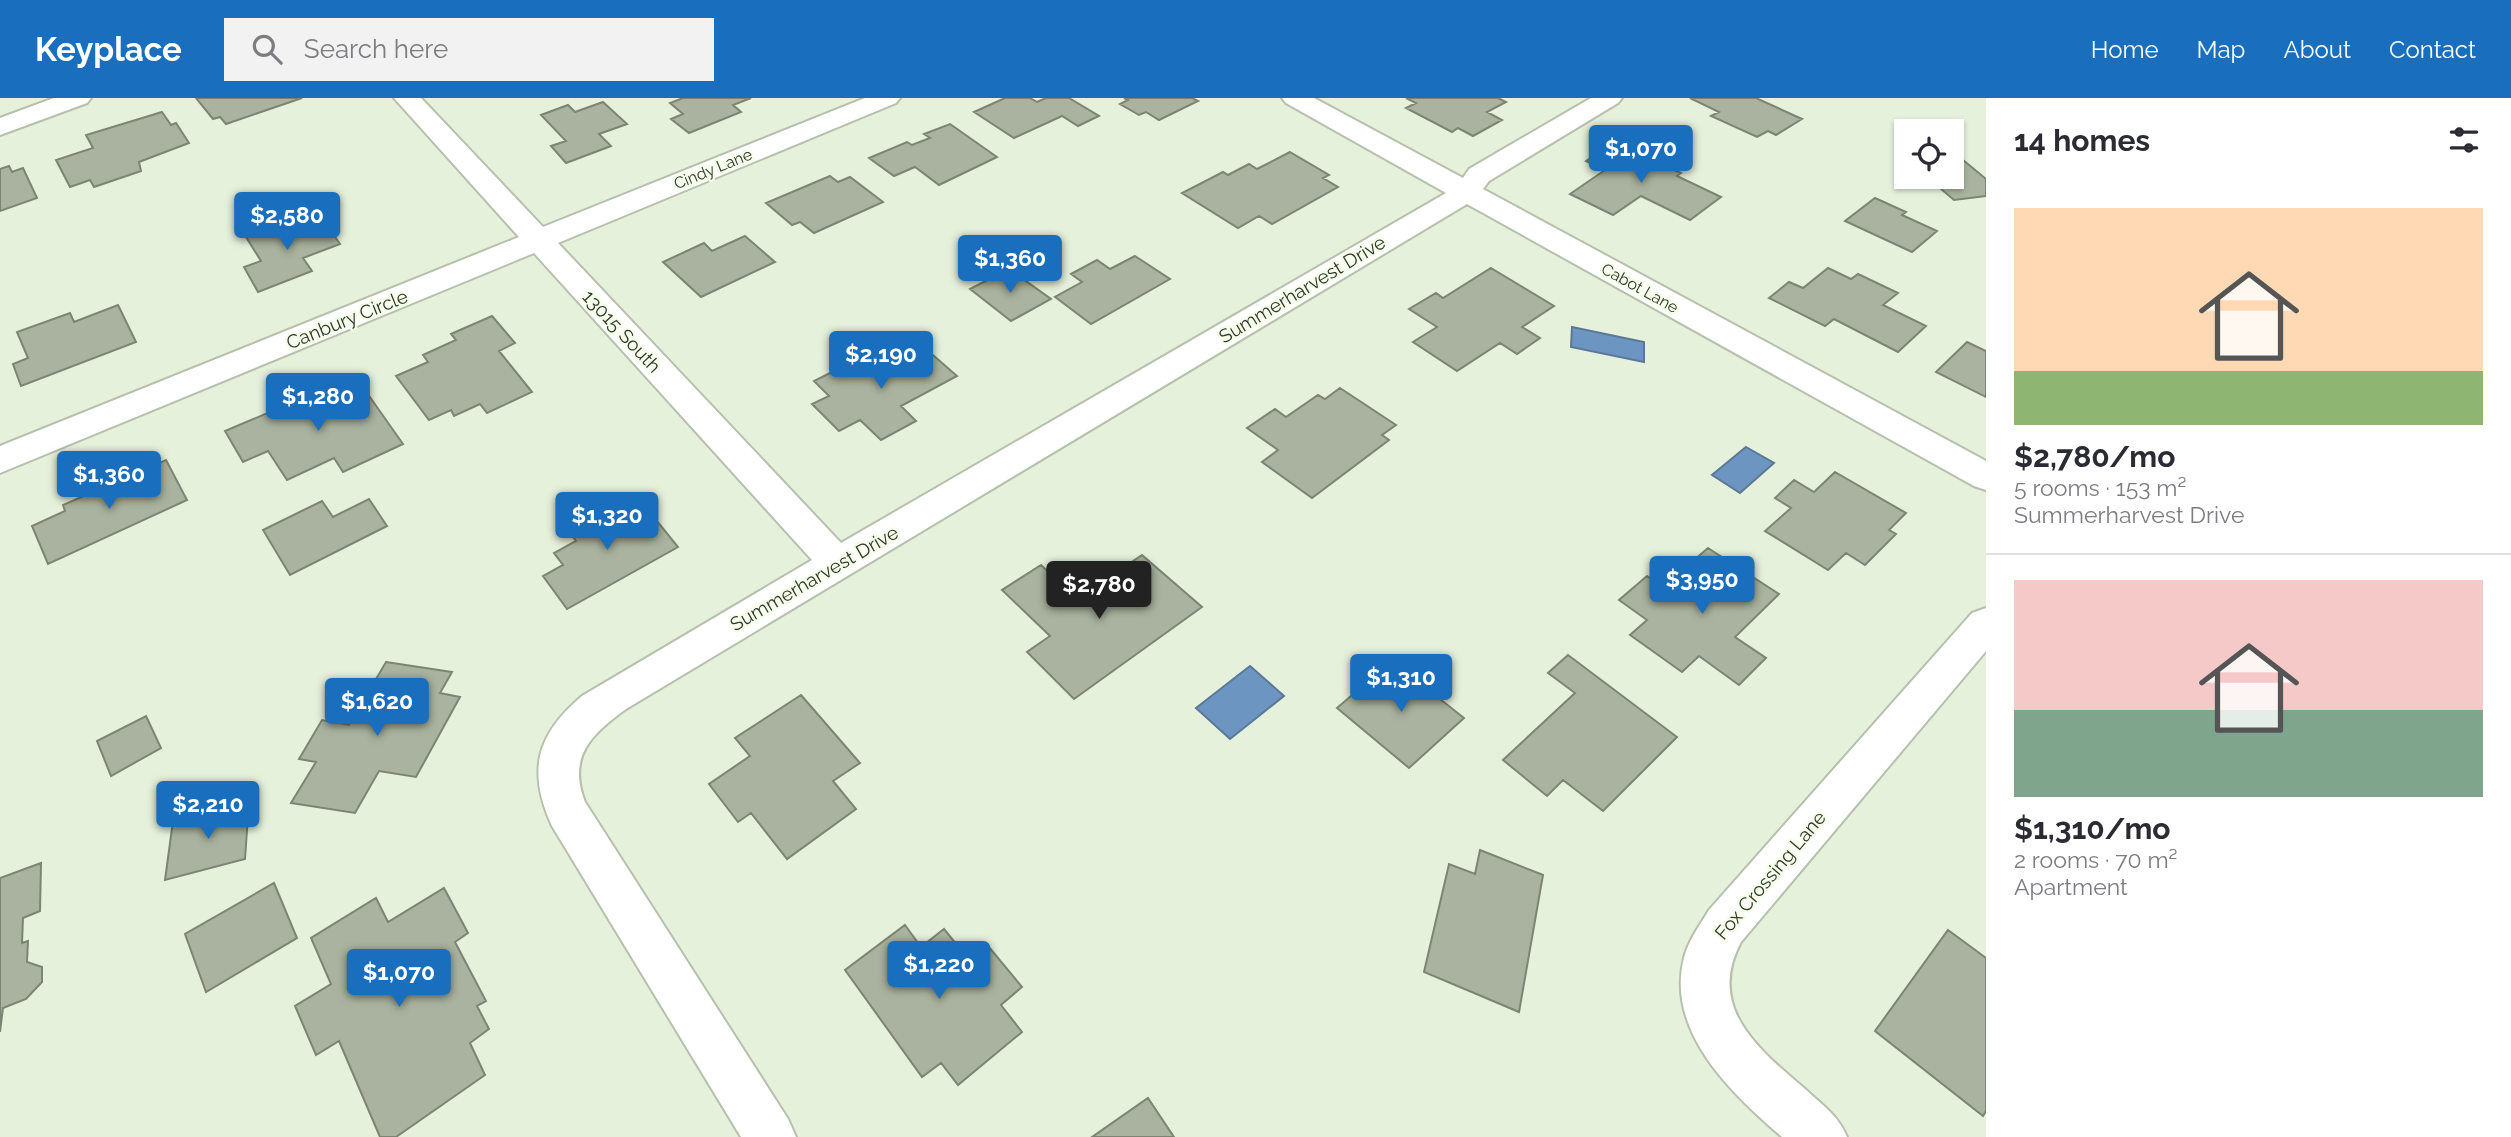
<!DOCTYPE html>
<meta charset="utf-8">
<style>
body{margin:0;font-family:Raleway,sans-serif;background:#f2f2f3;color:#2b2b33;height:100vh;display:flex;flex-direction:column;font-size:26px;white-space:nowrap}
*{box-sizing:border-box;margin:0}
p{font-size:23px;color:#7c7c81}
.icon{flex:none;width:38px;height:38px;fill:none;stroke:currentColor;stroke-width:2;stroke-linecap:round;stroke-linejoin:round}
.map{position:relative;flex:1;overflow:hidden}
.side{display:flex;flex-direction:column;background:#fff;width:525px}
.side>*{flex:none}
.tools{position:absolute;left:1894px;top:21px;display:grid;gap:14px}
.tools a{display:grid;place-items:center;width:70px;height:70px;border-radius:0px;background:#fff;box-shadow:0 2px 5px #0004;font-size:35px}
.price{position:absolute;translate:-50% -60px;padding:0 16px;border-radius:7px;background:#196fbd;color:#fff;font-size:23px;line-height:46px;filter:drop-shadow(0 2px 4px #0008)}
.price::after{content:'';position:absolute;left:50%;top:42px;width:21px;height:16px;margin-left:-10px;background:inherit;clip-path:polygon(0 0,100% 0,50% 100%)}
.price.on{background:#222;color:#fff}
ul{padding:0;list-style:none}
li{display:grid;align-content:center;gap:14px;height:371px;padding:0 28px}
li+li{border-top:2px solid #e1e1e2}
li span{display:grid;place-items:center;height:217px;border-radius:0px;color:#555}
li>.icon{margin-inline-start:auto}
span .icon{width:126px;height:126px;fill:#fffc;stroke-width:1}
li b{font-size:30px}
h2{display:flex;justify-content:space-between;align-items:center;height:84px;padding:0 28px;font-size:30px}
header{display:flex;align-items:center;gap:42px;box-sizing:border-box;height:98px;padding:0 35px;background:#196fbd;color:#fff}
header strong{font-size:33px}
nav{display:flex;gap:38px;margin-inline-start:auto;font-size:24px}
.search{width:490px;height:63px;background:#f2f2f3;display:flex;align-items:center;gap:18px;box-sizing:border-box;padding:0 24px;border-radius:0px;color:#7c7c81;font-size:26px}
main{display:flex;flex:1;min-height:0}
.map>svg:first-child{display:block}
</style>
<header>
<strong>Keyplace</strong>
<div class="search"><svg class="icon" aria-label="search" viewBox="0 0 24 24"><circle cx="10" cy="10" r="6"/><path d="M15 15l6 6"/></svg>Search here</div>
<nav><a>Home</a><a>Map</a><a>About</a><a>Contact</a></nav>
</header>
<main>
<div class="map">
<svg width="1986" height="1039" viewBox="0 0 1986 1039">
<rect width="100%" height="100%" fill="#e6f1dc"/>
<path fill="#6d95c2" stroke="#5b7896" stroke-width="2" d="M1572,229L1644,244V264L1571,249Z
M1746,349L1774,365L1740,395L1712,377Z
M1250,568L1284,598L1230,641L1196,610Z"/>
<path fill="#aab39f" stroke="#7c8572" stroke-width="2" d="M196,0H302L226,26L220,19L213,21Z
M683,0H751L733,7L741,14L689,35L671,21L683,16L670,5Z
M1005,0H1030L1037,4L1046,0H1069L1099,18L1078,28L1062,18L1014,40L974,14Z
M1124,0H1192L1198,3L1159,22L1146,14L1139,17L1120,6L1128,2Z
M1406,0H1498L1506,4L1487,14L1502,22L1473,38L1458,30L1452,34L1406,10L1416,5Z
M1690,0H1756L1802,21L1776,37L1768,33L1757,39L1711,18L1719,14Z
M603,4L627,26L599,36L611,48L566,65L551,48L566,43L541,17L568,7L575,14Z
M162,14L171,27L176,25L189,45L139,64L141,73L94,89L90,82L70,89L56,62L93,50L86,37Z
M950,26L997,59L939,87L915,69L894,78L869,60L907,44L912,47L930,40L924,36Z
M1611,46L1633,57L1636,55L1681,75L1677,78L1721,99L1690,122L1641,98L1613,117L1570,96L1605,72L1586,63Z
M1951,52L1986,81V98L1954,102L1927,79H1951Z
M1290,54L1329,77L1323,80L1338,89L1272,126L1259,118L1238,130L1182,95L1223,74L1228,77L1249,66L1257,71Z
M9,68L12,74L23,70L37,100L0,113V71Z
M830,78L838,84L850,79L883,104L814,135L800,124L792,127L766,105Z
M1875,100L1906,114L1902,117L1937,133L1912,154L1845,123Z
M321,119L340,146L303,160L312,173L258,194L244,169L261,163L246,139L279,127L284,133Z
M745,138L775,164L701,199L663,164L704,145L712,153Z
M1135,158L1170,181L1091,226L1055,199L1082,184L1071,176L1097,162L1110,171Z
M1491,170L1554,208L1522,229L1540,240L1517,256L1500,245L1457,273L1413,244L1437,229L1409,211L1436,195L1443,200Z
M1828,170L1851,181L1858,176L1898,195L1883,207L1926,228L1898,254L1834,221L1825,228L1769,200L1789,184L1803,190Z
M1009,171L1051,201L1011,223L970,191Z
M118,207L136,244L21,288L13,266L28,260L17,234L70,215L74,224Z
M492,218L515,245L499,253L532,294L487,315L480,306L454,318L451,312L429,322L396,278L428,264L423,257L456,242L451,236Z
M918,244L957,278L901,308L916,323L881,342L860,322L839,333L812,306L829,298L814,283L852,264L861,273Z
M1967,244L1986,253V299L1936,274Z
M360,285L403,346L343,374L334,360L287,382L268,353L243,364L225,333L296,303L301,310Z
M1340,290L1396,327L1382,337L1389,342L1312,400L1262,364L1278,352L1247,330L1275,311L1286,319L1318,297L1325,301Z
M166,362L187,402L48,466L32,428L65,413L63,407Z
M1835,374L1906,415L1889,432L1896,436L1865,467L1846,455L1828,472L1765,433L1791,410L1775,400L1794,382L1814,394Z
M369,401L387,428L290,477L263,432L322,403L333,419Z
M610,407L621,419L644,407L678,449L567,511L543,478L563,467L554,455L576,443L566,430Z
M1708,450L1779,496L1735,539L1766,560L1739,587L1699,558L1682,574L1630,537L1647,522L1619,502L1647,478L1663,489Z
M1142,457L1202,509L1074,601L1027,554L1050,538L1002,492L1041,467L1077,501Z
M1568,557L1677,639L1603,713L1563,682L1547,698L1503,662L1575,595L1548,575Z
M1392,563L1464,620L1409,670L1337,610Z
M386,564L452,574L440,595L460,599L416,679L379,673L355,715L291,705L316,664L299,661L322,622L349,627Z
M801,597L860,665L833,683L856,711L787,761L751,715L738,724L709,686L750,658L735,640Z
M146,618L161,650L111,678L97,643Z
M249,704L245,761L165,782L173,723Z
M1480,752L1543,777L1519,914L1424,874L1449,766L1475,776Z
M41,765L40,813L23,820L22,845L28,843L27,864L42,869V884L26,901L3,910L0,934V780Z
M274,785L297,840L206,894L185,836Z
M444,790L468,835L455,844L486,903L477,908L489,931L470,945L485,977L396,1039H380L339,943L316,957L295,908L331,886L311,840L376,800L388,824Z
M905,827L921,849L944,831L970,863L989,849L1022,889L1001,907L1022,934L958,987L941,965L922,979L845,872Z
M1948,832L1986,860V1013L1983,1018L1875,933Z
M1148,1000L1174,1039H1092Z"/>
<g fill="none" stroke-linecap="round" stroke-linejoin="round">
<g stroke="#b6c0ac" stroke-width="4">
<path id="street" d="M54,0H91L87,5L0,37V20Z
M394,0H421L543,129L865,0H900L896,5L558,145L841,445L1446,95L1286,5L1282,0H1314L1463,80L1469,71L1591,0H1622L1618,5L1489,83L1483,91L1986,363V392L1974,388L1467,106L626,611C592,636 567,658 585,704L788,1021L796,1039H741L552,728C527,673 536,637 582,598L812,462L534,155L0,375V348L519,139Z
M1986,510V553L1741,844C1706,909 1758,951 1805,991C1823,1008 1837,1016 1847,1039H1782C1732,996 1665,933 1684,860C1688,843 1700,827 1709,812L1972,515Z"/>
</g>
<use href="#street" fill="#fff" fill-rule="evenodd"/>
</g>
<g text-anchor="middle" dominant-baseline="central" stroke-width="5" stroke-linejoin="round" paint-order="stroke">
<g font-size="16" fill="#32362e" stroke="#f4fee9">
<text transform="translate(713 71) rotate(-22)">Cindy Lane</text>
<text transform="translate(1640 190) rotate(29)">Cabot Lane</text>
</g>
<g font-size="19" fill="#32362e" stroke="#f4fee9">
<text transform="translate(1302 191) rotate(-31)">Summerharvest Drive</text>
<text transform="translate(347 221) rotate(-22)">Canbury Circle</text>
<text transform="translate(622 233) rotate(47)">13015 South</text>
<text transform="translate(814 480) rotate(-30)">Summerharvest Drive</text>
<text transform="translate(1770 777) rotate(-50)">Fox Crossing Lane</text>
</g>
</g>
</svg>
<div class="tools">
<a><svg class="icon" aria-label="locate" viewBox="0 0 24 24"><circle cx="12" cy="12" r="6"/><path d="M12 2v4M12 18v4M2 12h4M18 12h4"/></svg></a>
</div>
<b class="price" style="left:1641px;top:87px">$1,070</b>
<b class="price" style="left:287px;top:154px">$2,580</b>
<b class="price" style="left:1010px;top:197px">$1,360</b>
<b class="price" style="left:881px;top:293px">$2,190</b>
<b class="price" style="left:318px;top:335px">$1,280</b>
<b class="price" style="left:109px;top:413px">$1,360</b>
<b class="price" style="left:607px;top:454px">$1,320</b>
<b class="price" style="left:1702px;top:518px">$3,950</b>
<b class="price on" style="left:1099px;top:523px">$2,780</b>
<b class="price" style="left:1401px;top:616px">$1,310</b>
<b class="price" style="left:377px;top:640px">$1,620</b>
<b class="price" style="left:208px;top:743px">$2,210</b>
<b class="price" style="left:939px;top:903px">$1,220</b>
<b class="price" style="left:399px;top:911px">$1,070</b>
</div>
<section class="side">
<h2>14 homes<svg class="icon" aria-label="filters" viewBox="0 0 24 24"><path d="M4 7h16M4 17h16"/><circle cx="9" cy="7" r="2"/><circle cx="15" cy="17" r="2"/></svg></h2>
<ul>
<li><span style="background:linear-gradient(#ffd9b3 75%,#8fb573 0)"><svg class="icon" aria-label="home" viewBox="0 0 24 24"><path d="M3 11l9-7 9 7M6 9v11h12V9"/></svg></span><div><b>$2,780/mo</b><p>5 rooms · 153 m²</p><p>Summerharvest Drive</p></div></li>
<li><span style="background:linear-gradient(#f6c9c9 60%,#7fa58c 0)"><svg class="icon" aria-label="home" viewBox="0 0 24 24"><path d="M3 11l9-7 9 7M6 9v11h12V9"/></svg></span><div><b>$1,310/mo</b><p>2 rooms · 70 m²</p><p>Apartment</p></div></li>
</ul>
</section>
</main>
